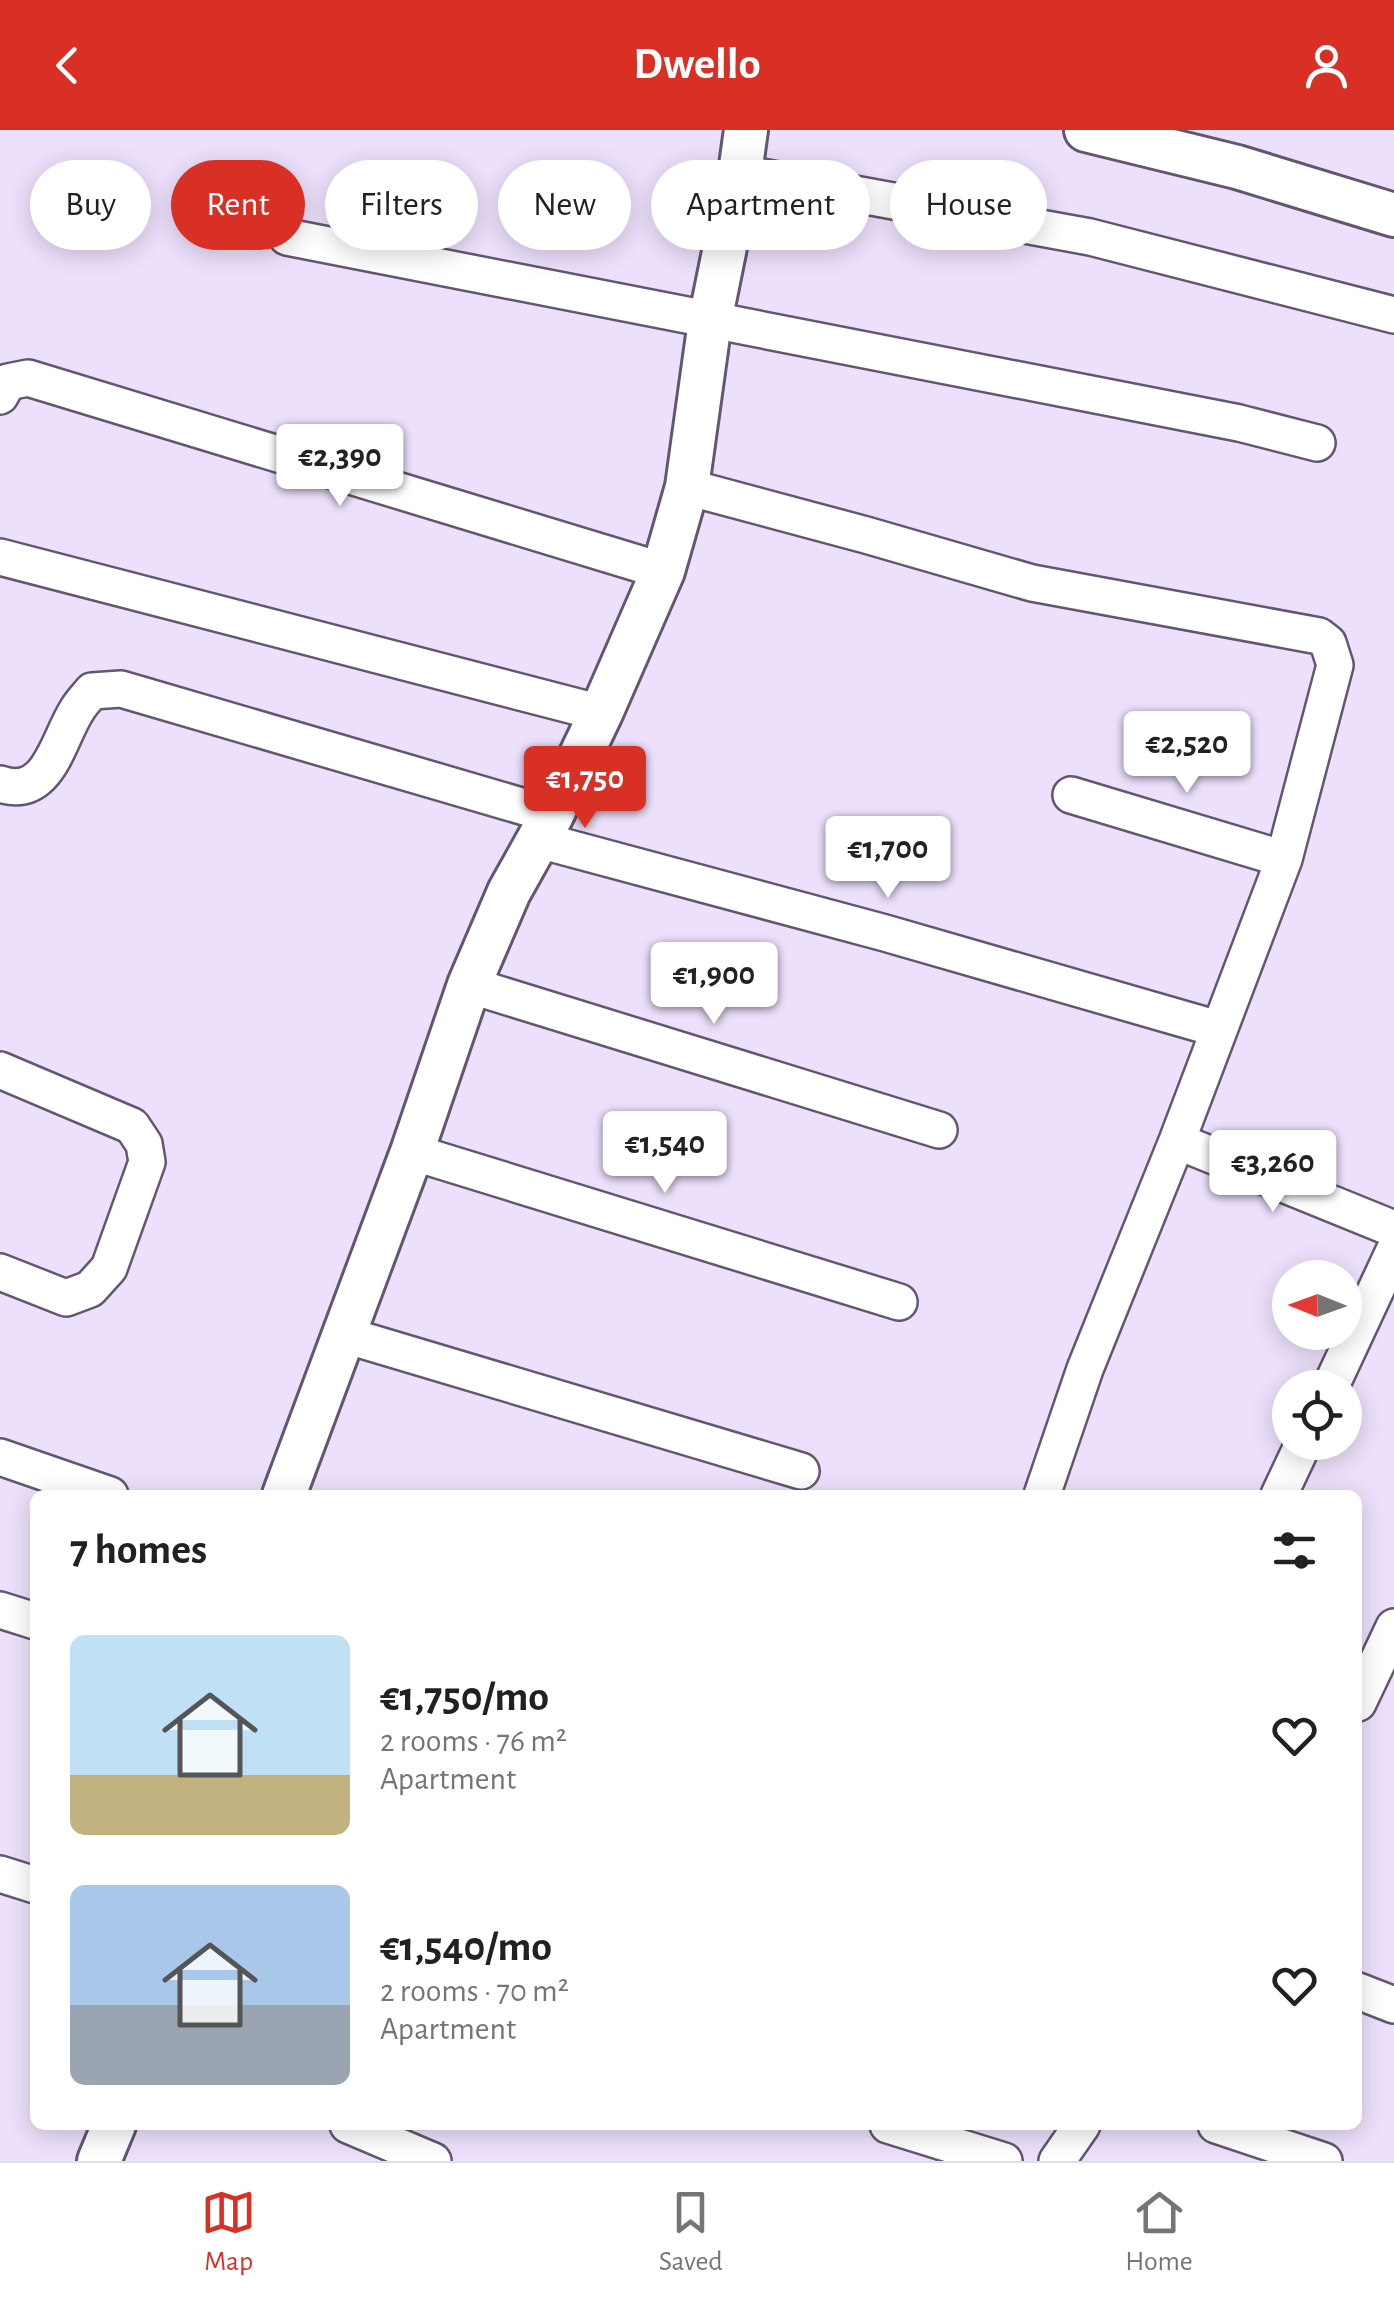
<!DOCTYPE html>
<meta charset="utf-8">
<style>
body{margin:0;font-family:"Alegreya Sans",sans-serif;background:#f2f2f2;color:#202124;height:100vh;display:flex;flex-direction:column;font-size:38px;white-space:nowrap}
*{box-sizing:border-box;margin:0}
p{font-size:32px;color:#757577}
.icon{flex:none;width:55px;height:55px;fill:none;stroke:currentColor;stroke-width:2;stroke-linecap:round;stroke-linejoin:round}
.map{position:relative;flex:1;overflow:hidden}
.drawer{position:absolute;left:30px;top:1360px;width:1332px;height:640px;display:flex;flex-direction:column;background:#fff;border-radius:15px;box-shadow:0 5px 25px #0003}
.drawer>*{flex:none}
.top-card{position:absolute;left:30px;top:30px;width:1335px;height:90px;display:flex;gap:20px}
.needle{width:65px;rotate:271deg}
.tools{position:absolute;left:1272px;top:1130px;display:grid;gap:20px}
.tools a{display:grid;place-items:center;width:90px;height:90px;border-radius:50%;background:#fff;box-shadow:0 5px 25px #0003;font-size:50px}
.price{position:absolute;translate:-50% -85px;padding:0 22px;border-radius:10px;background:#fff;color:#222;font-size:32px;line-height:65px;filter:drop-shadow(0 2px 5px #0008)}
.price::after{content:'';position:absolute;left:50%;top:60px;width:30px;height:22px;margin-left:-15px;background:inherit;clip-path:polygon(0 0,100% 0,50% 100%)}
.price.on{background:#d93025;color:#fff}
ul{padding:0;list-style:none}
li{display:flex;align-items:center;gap:30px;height:250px;padding:0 40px}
li span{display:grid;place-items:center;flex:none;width:280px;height:200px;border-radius:15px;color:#555}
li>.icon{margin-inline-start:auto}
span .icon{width:120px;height:120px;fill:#fffc;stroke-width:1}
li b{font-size:42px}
h2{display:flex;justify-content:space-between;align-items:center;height:120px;padding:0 40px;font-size:42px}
.tag{padding:0 35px;border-radius:45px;background:#fff;box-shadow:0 5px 25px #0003;font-size:35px;line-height:90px}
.tag.on{background:#d93025;color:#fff}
header{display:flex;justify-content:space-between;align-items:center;height:130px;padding:0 40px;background:#d93025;color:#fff;font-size:45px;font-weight:600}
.menu{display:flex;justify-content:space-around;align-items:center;height:140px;border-top:2px solid #e0e0e0;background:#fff;font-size:28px;color:#757577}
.menu a{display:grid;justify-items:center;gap:5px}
.menu .on{color:#d93025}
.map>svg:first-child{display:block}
</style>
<header><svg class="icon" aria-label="back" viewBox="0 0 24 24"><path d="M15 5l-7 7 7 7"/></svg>Dwello<svg class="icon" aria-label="person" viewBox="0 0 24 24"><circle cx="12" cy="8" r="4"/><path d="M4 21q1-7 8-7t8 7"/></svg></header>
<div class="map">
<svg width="1394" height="2031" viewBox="0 0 1394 2031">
<rect width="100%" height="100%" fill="#ede0fc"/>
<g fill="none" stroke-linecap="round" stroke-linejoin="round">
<g stroke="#62576f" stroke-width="40">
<path id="minor" d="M740,43L1090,107L1394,185
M287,107L1239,293L1317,313
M0,266L8,252L28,248L663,441
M687,357L866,405L1032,453L1319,506L1328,513L1335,535L1284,729L1177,1011L1085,1239L1042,1365
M0,427L601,583
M0,654C49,670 57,611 77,580C81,573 87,567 92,561L121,559L552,685
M1071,665L1284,729
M539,710L885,803L1218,899
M469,855L939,1000
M0,940L132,996L144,1014L147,1032L109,1138L90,1159L66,1168L0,1142
M1177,1011L1394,1099
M412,1022L899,1172
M345,1205L801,1341
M1330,1258L1394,1121
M0,1327L110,1365
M1279,1365L1304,1312
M0,1480L35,1491
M1358,1573L1394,1497
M0,1744L35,1755
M1358,1861L1394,1875
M348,1995L433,2031
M888,1995L1004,2031
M1216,1995L1324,2031
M1057,2031L1082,1995"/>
</g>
<g stroke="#62576f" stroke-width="48">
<path id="tertiary" d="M1086,0L1237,37L1394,85
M284,1365L412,1022L469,855L509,762L552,685L601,583L663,441L687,357L710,191L740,43L746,0
M99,2031L114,1995"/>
</g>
<use href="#minor" stroke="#fff" stroke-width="35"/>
<use href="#tertiary" stroke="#fff" stroke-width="42"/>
</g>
</svg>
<div class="tools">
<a><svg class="needle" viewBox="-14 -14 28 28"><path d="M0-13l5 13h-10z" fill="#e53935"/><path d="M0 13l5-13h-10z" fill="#757577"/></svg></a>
<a><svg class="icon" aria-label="locate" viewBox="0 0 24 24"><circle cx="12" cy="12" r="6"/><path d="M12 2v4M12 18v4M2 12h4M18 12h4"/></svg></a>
</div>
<b class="price" style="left:340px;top:379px">€2,390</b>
<b class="price" style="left:1187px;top:666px">€2,520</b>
<b class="price on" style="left:585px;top:701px">€1,750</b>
<b class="price" style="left:888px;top:771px">€1,700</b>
<b class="price" style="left:714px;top:897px">€1,900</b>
<b class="price" style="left:665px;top:1066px">€1,540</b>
<b class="price" style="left:1273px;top:1085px">€3,260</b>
<div class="top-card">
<a class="tag">Buy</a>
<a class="tag on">Rent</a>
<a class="tag">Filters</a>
<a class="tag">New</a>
<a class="tag">Apartment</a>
<a class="tag">House</a>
</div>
<section class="drawer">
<h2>7 homes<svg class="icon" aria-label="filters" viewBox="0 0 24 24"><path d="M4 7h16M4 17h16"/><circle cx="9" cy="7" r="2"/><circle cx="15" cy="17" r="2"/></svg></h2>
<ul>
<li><span style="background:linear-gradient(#bfe0f5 70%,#c2b280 0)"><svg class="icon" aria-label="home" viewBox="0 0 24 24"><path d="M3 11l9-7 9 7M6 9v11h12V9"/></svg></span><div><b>€1,750/mo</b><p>2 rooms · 76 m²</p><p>Apartment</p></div><svg class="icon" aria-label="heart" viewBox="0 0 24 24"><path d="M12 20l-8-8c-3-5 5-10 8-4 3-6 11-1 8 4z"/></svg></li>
<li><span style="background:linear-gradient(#a9c7e8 60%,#9aa5b1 0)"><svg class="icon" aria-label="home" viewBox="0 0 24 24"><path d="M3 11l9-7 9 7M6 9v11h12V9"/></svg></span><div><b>€1,540/mo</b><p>2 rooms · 70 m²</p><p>Apartment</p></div><svg class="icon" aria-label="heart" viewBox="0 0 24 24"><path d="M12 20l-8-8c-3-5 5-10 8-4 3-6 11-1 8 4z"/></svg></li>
</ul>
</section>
</div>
<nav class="menu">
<a class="on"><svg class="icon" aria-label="map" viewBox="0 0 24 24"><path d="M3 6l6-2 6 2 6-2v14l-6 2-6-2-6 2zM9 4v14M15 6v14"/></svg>Map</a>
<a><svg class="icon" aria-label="saved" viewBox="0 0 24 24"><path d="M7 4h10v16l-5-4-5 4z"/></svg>Saved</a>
<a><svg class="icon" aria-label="home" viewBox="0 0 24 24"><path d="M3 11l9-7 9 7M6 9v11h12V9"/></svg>Home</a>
</nav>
